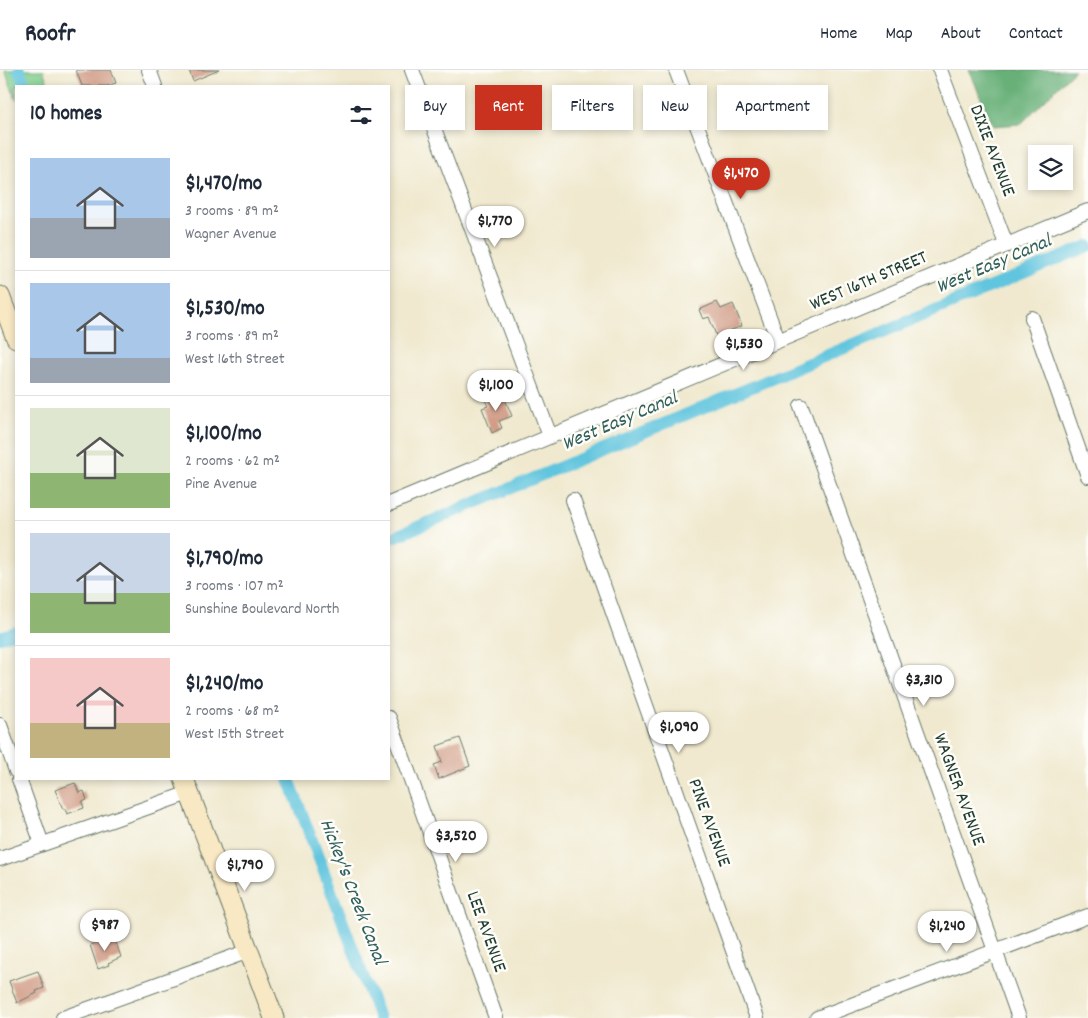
<!DOCTYPE html>
<meta charset="utf-8">
<style>
body{margin:0;font-family:Dekko,sans-serif;background:#f6f6f7;color:#1f2937;height:100vh;display:flex;flex-direction:column;font-size:19px;white-space:nowrap}
*{box-sizing:border-box;margin:0}
p{font-size:16px;color:#747a83}
.icon{flex:none;width:28px;height:28px;fill:none;stroke:currentColor;stroke-width:2;stroke-linecap:round;stroke-linejoin:round}
.map{position:relative;flex:1;overflow:hidden}
.drawer{position:absolute;left:15px;top:15px;width:375px;height:695px;display:flex;flex-direction:column;background:#fff;border-radius:0px;box-shadow:0 2px 8px #0003}
.drawer>*{flex:none}
.guide{position:absolute;left:405px;top:15px;width:475px;height:45px;display:flex;gap:10px}
.controls{position:absolute;left:1028px;top:75px;display:grid;gap:10px}
.controls a{display:grid;place-items:center;width:45px;height:45px;border-radius:0px;background:#fff;box-shadow:0 2px 8px #0003;font-size:25px}
.price{position:absolute;translate:-50% -42px;padding:0 11px;border-radius:18px;background:#fff;color:#222;font-size:16px;line-height:32px;filter:drop-shadow(0 1px 2px #0008)}
.price::after{content:'';position:absolute;left:50%;top:30px;width:15px;height:11px;margin-left:-8px;background:inherit;clip-path:polygon(0 0,100% 0,50% 100%)}
.price.current{background:#c8321e;color:#fff}
ul{padding:0;list-style:none}
li{display:flex;align-items:center;gap:15px;height:125px;padding:0 15px}
li+li{border-top:1px solid #e0e1e3}
li span{display:grid;place-items:center;flex:none;width:140px;height:100px;border-radius:0px;color:#555}
li>.icon{margin-inline-start:auto}
span .icon{width:60px;height:60px;fill:#fffc;stroke-width:1}
li b{font-size:21px}
h2{display:flex;justify-content:space-between;align-items:center;height:60px;padding:0 15px;font-size:21px}
.pill{padding:0 18px;border-radius:0px;background:#fff;box-shadow:0 2px 8px #0003;font-size:18px;line-height:45px}
.pill.current{background:#c8321e;color:#fff}
header{display:flex;align-items:center;gap:30px;box-sizing:border-box;height:70px;padding:0 25px;background:#fff;border-bottom:1px solid #e0e1e3}
header strong{font-size:24px}
nav{display:flex;gap:28px;margin-inline-start:auto;font-size:18px}
.map>svg:first-child{display:block}
</style>
<header>
<strong>Roofr</strong>
<nav><a>Home</a><a>Map</a><a>About</a><a>Contact</a></nav>
</header>
<div class="map">
<svg width="1088" height="948" viewBox="0 0 1088 948">
<rect width="100%" height="100%" fill="#fdfcf7"/>
<filter id="ink" filterUnits="userSpaceOnUse"><feTurbulence type="fractalNoise" baseFrequency=".02" numOctaves="2"/><feDisplacementMap in="SourceGraphic" scale="10" xChannelSelector="R" yChannelSelector="G"/><feConvolveMatrix kernelMatrix="1 2 1 2 8 2 1 2 1" color-interpolation-filters="sRGB"/></filter>
<filter id="wash" filterUnits="userSpaceOnUse"><feTurbulence type="fractalNoise" baseFrequency=".0096" numOctaves="4" result="noise"/><feDisplacementMap in="SourceGraphic" scale="20" xChannelSelector="R" yChannelSelector="G"/><feGaussianBlur stdDeviation="1.12" result="paint"/><feColorMatrix in="noise" values="0 0 0 0 0 0 0 0 0 0 0 0 0 0 0 0 0 1.4 0 .05"/><feComposite in="paint" operator="in"/></filter>
<g filter="url(#wash)">
<rect width="100%" height="100%" fill="#f0e9cf"/>
<path fill="#7fcd8d" stroke="#4f8560" d="M5,0H43L49,16H16V30Z"/>
<path fill="#67b078" stroke="#437656" d="M969,0H1075L1021,54L993,56Z"/>
<g fill="none" stroke-linecap="round" stroke-linejoin="round">
<path stroke="#60c5de" stroke-width="12" d="M19,0L25,16
M389,469L1088,176
M0,567L16,562
M289,709L379,948"/>
</g>
<g id="blocks">
<path fill="#d09a84" d="M76,0H111L116,13L107,16H82Z
M189,0H219L193,11Z
M717,232L721,239L733,234L742,256L726,262L727,264L717,268L709,247L703,249L699,240Z
M497,324L500,331L505,329L512,346L499,351L502,358L492,363L482,338L488,336L485,330Z
M460,668L470,696L439,709L434,695L442,692L437,676Z
M75,713L79,723L84,721L87,730L82,732L84,738L67,744L65,739H63L55,720Z
M114,867L121,887L108,893L109,895L98,899L90,875Z
M38,901L44,918L36,921L37,923L17,933L9,911Z"/>
</g>
</g>
<g filter="url(#ink)">
<use href="#blocks" fill-opacity="0" stroke="#68796a" stroke-width="1"/>
<g fill="none" stroke-linecap="round" stroke-linejoin="round">
<g stroke="#68796a" stroke-width="16">
<path id="street" d="M149,0L155,16
M412,0L550,366
M676,0L778,270
M940,0L1006,174
M1032,248L1088,406
M801,336L1019,948
M573,430L757,948
M389,434L1088,141
M389,648L496,948
M0,655L16,701
M19,709L42,774
M0,789L189,723
M63,948L249,881
M817,948L1088,846"/>
</g>
<g stroke="#68796a" stroke-width="21">
<path id="secondary" d="M0,226L16,268
M184,709L274,948"/>
</g>
<use href="#street" stroke="#fff" stroke-width="14"/>
<use href="#secondary" stroke="#f8e8c3" stroke-width="19"/>
</g>
</g>
<g text-anchor="middle" dominant-baseline="central" stroke-width="5" stroke-linejoin="round" paint-order="stroke">
<g font-size="19" fill="#1f3d34" stroke="#fdfcf7">
<text transform="translate(991 81) rotate(69)">DIXIE AVENUE</text>
<text transform="translate(869 212) rotate(-23)">WEST 16TH STREET</text>
<text transform="translate(958 720) rotate(70)">WAGNER AVENUE</text>
<text transform="translate(708 753) rotate(70)">PINE AVENUE</text>
<text transform="translate(485 862) rotate(70)">LEE AVENUE</text>
</g>
<g font-size="20" font-style="italic" fill="#2f5f5e" stroke="#fdfcf7">
<text transform="translate(994 195) rotate(-23)">West Easy Canal</text>
<text transform="translate(620 352) rotate(-23)">West Easy Canal</text>
<text transform="translate(352 822) rotate(69)">Hickey's Creek Canal</text>
</g>
</g>
</svg>
<div class="controls">
<a><svg class="icon" aria-label="layers" viewBox="0 0 24 24"><path d="M12 4l9 5-9 5-9-5zM3 14l9 5 9-5"/></svg></a>
</div>
<b class="price current" style="left:741px;top:130px">$1,470</b>
<b class="price" style="left:495px;top:178px">$1,770</b>
<b class="price" style="left:744px;top:301px">$1,530</b>
<b class="price" style="left:496px;top:342px">$1,100</b>
<b class="price" style="left:924px;top:637px">$3,310</b>
<b class="price" style="left:679px;top:684px">$1,090</b>
<b class="price" style="left:456px;top:793px">$3,520</b>
<b class="price" style="left:245px;top:822px">$1,790</b>
<b class="price" style="left:105px;top:882px">$987</b>
<b class="price" style="left:947px;top:883px">$1,240</b>
<div class="guide">
<a class="pill">Buy</a>
<a class="pill current">Rent</a>
<a class="pill">Filters</a>
<a class="pill">New</a>
<a class="pill">Apartment</a>
</div>
<section class="drawer">
<h2>10 homes<svg class="icon" aria-label="filters" viewBox="0 0 24 24"><path d="M4 7h16M4 17h16"/><circle cx="9" cy="7" r="2"/><circle cx="15" cy="17" r="2"/></svg></h2>
<ul>
<li><span style="background:linear-gradient(#a9c7e8 60%,#9aa5b1 0)"><svg class="icon" aria-label="home" viewBox="0 0 24 24"><path d="M3 11l9-7 9 7M6 9v11h12V9"/></svg></span><div><b>$1,470/mo</b><p>3 rooms · 89 m²</p><p>Wagner Avenue</p></div></li>
<li><span style="background:linear-gradient(#a9c7e8 75%,#9aa5b1 0)"><svg class="icon" aria-label="home" viewBox="0 0 24 24"><path d="M3 11l9-7 9 7M6 9v11h12V9"/></svg></span><div><b>$1,530/mo</b><p>3 rooms · 89 m²</p><p>West 16th Street</p></div></li>
<li><span style="background:linear-gradient(#dfe7d0 65%,#8fb573 0)"><svg class="icon" aria-label="home" viewBox="0 0 24 24"><path d="M3 11l9-7 9 7M6 9v11h12V9"/></svg></span><div><b>$1,100/mo</b><p>2 rooms · 62 m²</p><p>Pine Avenue</p></div></li>
<li><span style="background:linear-gradient(#c9d6e8 60%,#8fb573 0)"><svg class="icon" aria-label="home" viewBox="0 0 24 24"><path d="M3 11l9-7 9 7M6 9v11h12V9"/></svg></span><div><b>$1,790/mo</b><p>3 rooms · 107 m²</p><p>Sunshine Boulevard North</p></div></li>
<li><span style="background:linear-gradient(#f6c9c9 65%,#c2b280 0)"><svg class="icon" aria-label="home" viewBox="0 0 24 24"><path d="M3 11l9-7 9 7M6 9v11h12V9"/></svg></span><div><b>$1,240/mo</b><p>2 rooms · 68 m²</p><p>West 15th Street</p></div></li>
</ul>
</section>
</div>
